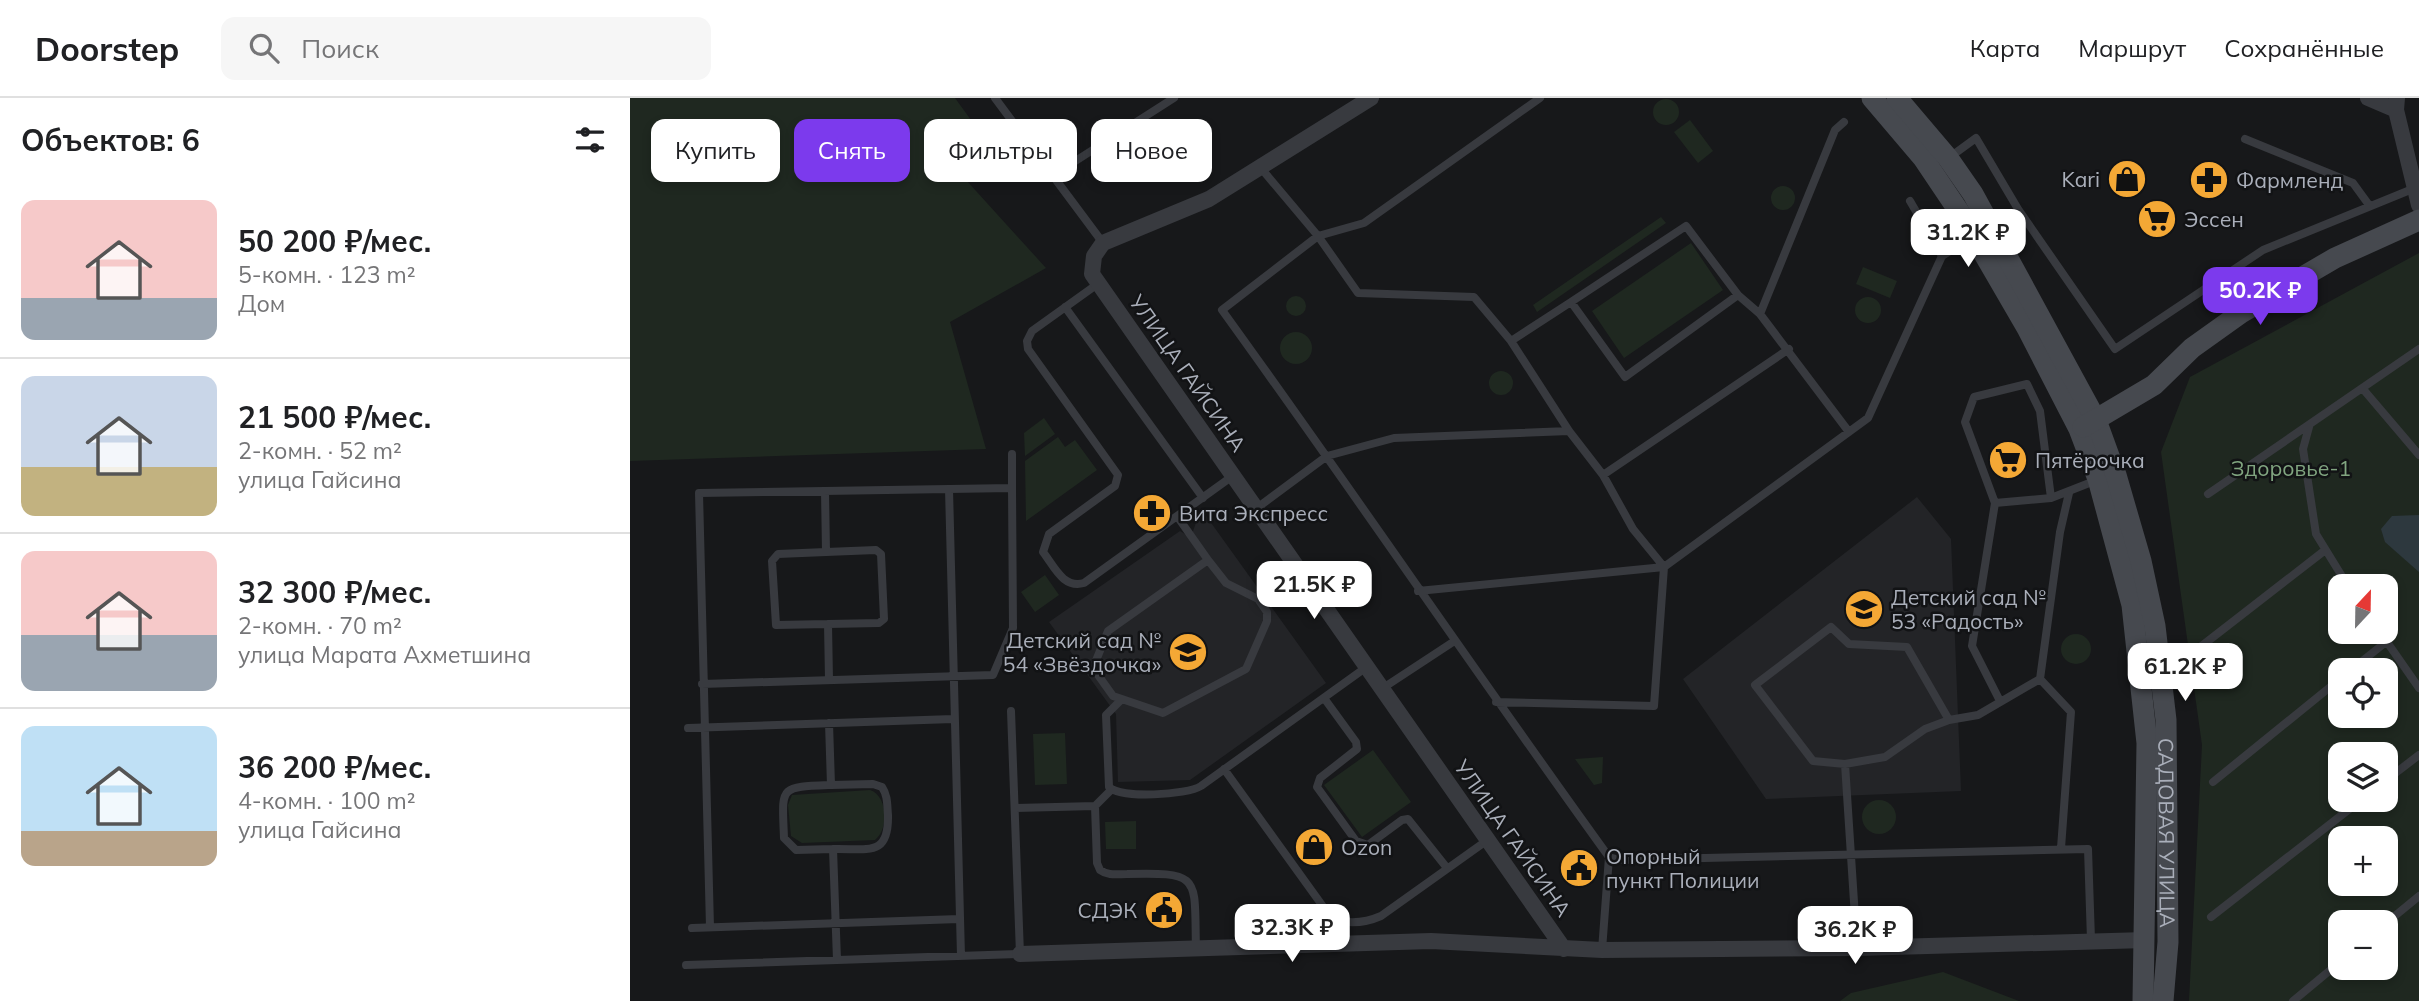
<!DOCTYPE html>
<html lang="ru">
<meta charset="utf-8">
<style>
body{margin:0;font-family:Mulish,sans-serif;background:#f6f6f6;color:#202124;height:100vh;display:flex;flex-direction:column;font-size:26px;white-space:nowrap}
*{box-sizing:border-box;margin:0}
p{font-size:23px;color:#757577}
.icon{flex:none;width:38px;height:38px;fill:none;stroke:currentColor;stroke-width:2;stroke-linecap:round;stroke-linejoin:round}
.map{position:relative;flex:1;overflow:hidden}
.side{display:flex;flex-direction:column;background:#fff;width:630px}
.side>*{flex:none}
.banner{position:absolute;left:21px;top:21px;width:665px;height:63px;display:flex;gap:14px}
.needle{width:46px;rotate:22deg}
.buttons{position:absolute;left:1698px;top:476px;display:grid;gap:14px}
.buttons a{display:grid;place-items:center;width:70px;height:70px;border-radius:14px;background:#fff;box-shadow:0 4px 10px #0003;font-size:35px}
.price{position:absolute;translate:-50% -60px;padding:0 16px;border-radius:14px;background:#fff;color:#222;font-size:23px;line-height:46px;filter:drop-shadow(0 2px 4px #0008)}
.price::after{content:'';position:absolute;left:50%;top:42px;width:21px;height:16px;margin-left:-10px;background:inherit;clip-path:polygon(0 0,100% 0,50% 100%)}
.price.selected{background:#7c3aed;color:#fff}
ul{padding:0;list-style:none}
li{display:flex;align-items:center;gap:21px;height:175px;padding:0 21px}
li+li{border-top:2px solid #e0e0e0}
li span{display:grid;place-items:center;flex:none;width:196px;height:140px;border-radius:14px;color:#555}
li>.icon{margin-inline-start:auto}
span .icon{width:84px;height:84px;fill:#fffc;stroke-width:1}
li b{font-size:30px}
h2{display:flex;justify-content:space-between;align-items:center;height:84px;padding:0 21px;font-size:30px}
.tag{padding:0 24px;border-radius:14px;background:#fff;box-shadow:0 4px 10px #0003;font-size:24px;line-height:63px}
.tag.selected{background:#7c3aed;color:#fff}
header{display:flex;align-items:center;gap:42px;box-sizing:border-box;height:98px;padding:0 35px;background:#fff;border-bottom:2px solid #e0e0e0}
header strong{font-size:33px}
nav{display:flex;gap:38px;margin-inline-start:auto;font-size:24px}
.search{width:490px;height:63px;background:#f6f6f6;display:flex;align-items:center;gap:18px;box-sizing:border-box;padding:0 24px;border-radius:14px;color:#757577;font-size:26px}
main{display:flex;flex:1;min-height:0}
.map>svg:first-child{display:block}
</style>
<header>
<strong>Doorstep</strong>
<div class="search"><svg class="icon" aria-label="search" viewBox="0 0 24 24"><circle cx="10" cy="10" r="6"/><path d="M15 15l6 6"/></svg>Поиск</div>
<nav><a>Карта</a><a>Маршрут</a><a>Сохранённые</a></nav>
</header>
<main>
<section class="side">
<h2>Объектов: 6<svg class="icon" aria-label="filters" viewBox="0 0 24 24"><path d="M4 7h16M4 17h16"/><circle cx="9" cy="7" r="2"/><circle cx="15" cy="17" r="2"/></svg></h2>
<ul>
<li><span style="background:linear-gradient(#f6c9c9 70%,#9aa5b1 0)"><svg class="icon" aria-label="home" viewBox="0 0 24 24"><path d="M3 11l9-7 9 7M6 9v11h12V9"/></svg></span><div><b>50 200 ₽/мес.</b><p>5-комн. · 123 m²</p><p>Дом</p></div></li>
<li><span style="background:linear-gradient(#c9d6e8 65%,#c2b280 0)"><svg class="icon" aria-label="home" viewBox="0 0 24 24"><path d="M3 11l9-7 9 7M6 9v11h12V9"/></svg></span><div><b>21 500 ₽/мес.</b><p>2-комн. · 52 m²</p><p>улица Гайсина</p></div></li>
<li><span style="background:linear-gradient(#f6c9c9 60%,#9aa5b1 0)"><svg class="icon" aria-label="home" viewBox="0 0 24 24"><path d="M3 11l9-7 9 7M6 9v11h12V9"/></svg></span><div><b>32 300 ₽/мес.</b><p>2-комн. · 70 m²</p><p>улица Марата Ахметшина</p></div></li>
<li><span style="background:linear-gradient(#bfe0f5 75%,#b9a48a 0)"><svg class="icon" aria-label="home" viewBox="0 0 24 24"><path d="M3 11l9-7 9 7M6 9v11h12V9"/></svg></span><div><b>36 200 ₽/мес.</b><p>4-комн. · 100 m²</p><p>улица Гайсина</p></div></li>
</ul>
</section>
<div class="map">
<svg width="1789" height="903" viewBox="0 0 1789 903">
<rect width="100%" height="100%" fill="#17181a"/>
<path fill="#232427" d="M1287,399L1321,441L1331,693L1136,701L1053,581Z
M574,415L696,585L560,682L488,684L486,616L419,524L550,433L558,438L562,436L568,419Z"/>
<path fill="#1f2820" fill-rule="evenodd" d="M0,0H325L368,59L337,83L416,170L320,224L356,351L0,363Z
M1023 14a13 13 0 1 1 26 0a13 13 0 1 1-26 0Z
M1060,22L1083,53L1068,65L1044,34Z
M1141 100a12 12 0 1 1 24 0a12 12 0 1 1-24 0Z
M1031,119L1036,125L907,214L903,207Z
M1061,145L1093,192L994,260L962,213Z
M1789,155V903H1559L1572,647L1531,354L1560,279ZM1710,488H1755V534H1710ZM1710,572H1755V618H1710ZM1710,656H1755V702H1710ZM1710,740H1755V786H1710ZM1710,824H1755V870H1710Z
M1233,169L1267,183L1260,200L1226,186Z
M656 208a10 10 0 1 1 20 0a10 10 0 1 1-20 0Z
M1225 212a13 13 0 1 1 26 0a13 13 0 1 1-26 0Z
M650 250a16 16 0 1 1 32 0a16 16 0 1 1-32 0Z
M859 285a12 12 0 1 1 24 0a12 12 0 1 1-24 0Z
M414,320L425,336L395,358L394,335Z
M428,339L435,349L445,342L467,372L396,423L395,363Z
M415,477L429,497L405,514L391,494Z
M1431 551a15 15 0 1 1 30 0a15 15 0 1 1-30 0Z
M435,635L437,686L405,687L403,636Z
M743,652L781,704L732,739L694,687Z
M973,659L972,685L964,687L945,661Z
M240,692C258,698 259,731 245,742L172,745L161,738L158,707L162,697Z
M1232 719a17 17 0 1 1 34 0a17 17 0 1 1-34 0Z
M506,723V751H476L475,724Z
M1313,874L1389,903H1210L1221,895Z"/>
<path fill="#2d383e" d="M1789,417V474L1755,444L1751,431L1762,418Z"/>
<g fill="none" stroke-linecap="round" stroke-linejoin="round">
<path stroke="#383a3f" stroke-width="8" d="M365,0L473,145
M910,0L734,125L688,138L592,212C723,393 848,578 979,759L989,762L1458,751L1461,842
M1214,24L1205,32L1130,216L1108,197L995,279L941,204L881,243L939,333L973,377L1003,431L1034,469L1238,320L1312,158L1280,103
M1615,41L1723,85L1739,107
M1320,59L1346,40L1388,111L1485,251L1633,152L1785,90
M630,69L688,138L728,195L844,199L881,243
M422,78L544,0
M1312,158L1342,139
M469,185L402,233L397,243L398,251L488,377L485,388L419,436L413,454C424,468 433,491 454,485L604,377
M941,204L1056,128L1108,197
M435,209L573,400
M1130,216L1219,334
M1733,291L1789,357
M1679,329L1673,351L1686,436L1718,488
M382,356V390
M973,377L1159,251
M195,393L196,454L246,452L251,456L254,521L249,525L198,526L199,582
M1578,396L1789,251
M1365,405L1335,324L1344,299L1397,286L1410,313L1421,400
M627,410L697,358L764,340L939,333
M547,418L578,462L478,533L463,570L483,598L533,615L616,571L637,523V514L628,501L596,485L578,462
M196,454L148,456L142,463L146,527L198,526
M788,493L1034,469L1024,608L866,604
M1750,534L1789,590
M1569,550L1694,453
M1721,572L1756,544
M1410,581L1430,434L1439,395
M1410,581L1441,614L1431,750
M72,586L363,577L383,530L382,390L319,391
M753,590L823,544
M694,600L726,644L727,651L690,680L687,689L726,743L738,747L772,722L778,721L817,770
M491,602L476,617L479,689C490,701 557,697 571,688L738,568
M1370,603L1342,548L1365,405L1421,400L1467,382
M1319,622L1277,549L1219,546L1201,529L1125,587L1183,663L1215,666L1255,659L1295,631L1319,622L1348,617L1410,581
M199,625L201,687L243,686L252,689C258,698 257,707 258,717C259,760 237,750 203,751L207,862
M58,630L323,621
M1215,666L1227,850
M594,671L697,814C709,829 735,825 751,818L859,741
M1755,683L1789,657
M1583,684L1710,581
M201,687C148,689 152,688 154,740L166,752L203,751
M465,708L481,692
M385,710L465,708L467,765L470,772C478,778 487,776 497,776C573,774 564,779 566,851
M1581,819L1731,702
M1755,826L1789,798
M80,829L69,395L319,391L331,858
M62,830L329,821
M972,852L979,759
M56,867L390,856L381,613
M1663,903L1710,864"/>
<path stroke="#383a3f" stroke-width="16" d="M741,0L579,101L473,145L464,158L462,176L934,851
M1738,0L1766,12
M1767,0L1766,12L1789,107
M390,856L801,843L972,852L1227,850L1516,842"/>
<g stroke="#46494f" stroke-width="21">
<path d="M1242,0L1293,60L1332,118L1397,230L1449,331L1468,381L1502,507L1517,645L1513,903"/>
<path id="s1" d="M1267,0L1318,60L1343,96L1466,322L1486,377L1511,463L1525,528L1536,622L1538,844L1533,903"/>
<path d="M1453,329L1524,287L1562,250L1611,215L1705,160L1789,122"/>
</g>
</g>
<defs>
<g id="shop-disc" transform="scale(2.0125)"><circle r="9.5" fill="#f4a835" stroke="#121315"/><path d="M-5-2.5h2.3a2.7 3.5 0 0 1 5.4 0H5L5.5 6h-11ZM-1.5-2.5h3a1.5 2.3 0 0 0-3 0Z" fill="#111"/></g>
<g id="pharmacy-disc" transform="scale(2.0125)"><circle r="9.5" fill="#f4a835" stroke="#121315"/><path d="M-2-6h4v4h4v4h-4v4h-4v-4h-4v-4h4Z" fill="#111"/></g>
<g id="supermarket-disc" transform="scale(2.0125)"><circle r="9.5" fill="#f4a835" stroke="#121315"/><path d="M-6-5.5h2.5l.6 2H6L4.5 2H-2.5L-4.4-4H-6ZM-1.5 3.2a1.3 1.3 0 1 0 .1 0ZM3 3.2a1.3 1.3 0 1 0 .1 0Z" fill="#111"/></g>
<g id="school-disc" transform="scale(2.0125)"><circle r="9.5" fill="#f4a835" stroke="#121315"/><path d="M0-5L7-2L0 1L-7-2ZM-4 1L0 2.5L4 1V4Q0 6-4 4Z" fill="#111"/></g>
<g id="civic-disc" transform="scale(2.0125)"><circle r="9.5" fill="#f4a835" stroke="#121315"/><path d="M-.6-6.5H3V-4.5H.6V-3L4-1V1h2V6H-6V1h2V-1L-.6-3ZM-1.2 2.5V6h2.4V2.5Z" fill="#111"/></g>
</defs>
<g fill-rule="evenodd">
<use href="#shop-disc" x="1497" y="81"/>
<use href="#pharmacy-disc" x="1579" y="82"/>
<use href="#supermarket-disc" x="1527" y="121"/>
<use href="#supermarket-disc" x="1378" y="362"/>
<use href="#pharmacy-disc" x="522" y="415"/>
<use href="#school-disc" x="1234" y="511"/>
<use href="#school-disc" x="558" y="554"/>
<use href="#shop-disc" x="684" y="749"/>
<use href="#civic-disc" x="949" y="770"/>
<use href="#civic-disc" x="534" y="812"/>
</g>
<g text-anchor="middle" dominant-baseline="central" stroke-width="5" stroke-linejoin="round" paint-order="stroke">
<g font-size="21" fill="#aaafba" stroke="#121315" text-anchor="start">
<text x="1470" y="81" text-anchor="end">Kari</text>
<text x="1606" y="82">Фармленд</text>
<text x="1554" y="121">Эссен</text>
<text x="1405" y="362">Пятёрочка</text>
<text x="549" y="415">Вита Экспресс</text>
<text x="1261" y="499">Детский сад №<tspan x="1261" dy="24">53 «Радость»</tspan></text>
<text x="531" y="542" text-anchor="end">Детский сад №<tspan x="531" dy="24">54 «Звёздочка»</tspan></text>
<text x="711" y="749">Ozon</text>
<text x="976" y="758">Опорный<tspan x="976" dy="24">пункт Полиции</tspan></text>
<text x="507" y="812" text-anchor="end">СДЭК</text>
</g>
<g font-size="21" fill="#aaafba" stroke="#121315">
<text transform="translate(558 275) rotate(55)">УЛИЦА ГАЙСИНА</text>
<text stroke="none"><textPath href="#s1" startOffset="802">САДОВАЯ УЛИЦА</textPath></text>
<text transform="translate(883 740) rotate(55)">УЛИЦА ГАЙСИНА</text>
</g>
<g font-size="21" fill="#81a580" stroke="#121315">
<text x="1661" y="370">Здоровье-1</text>
</g>
</g>
</svg>
<div class="buttons">
<a><svg class="needle" viewBox="-14 -14 28 28"><path d="M0-13l5 13h-10z" fill="#e53935"/><path d="M0 13l5-13h-10z" fill="#757577"/></svg></a>
<a><svg class="icon" aria-label="locate" viewBox="0 0 24 24"><circle cx="12" cy="12" r="6"/><path d="M12 2v4M12 18v4M2 12h4M18 12h4"/></svg></a>
<a><svg class="icon" aria-label="layers" viewBox="0 0 24 24"><path d="M12 4l9 5-9 5-9-5zM3 14l9 5 9-5"/></svg></a>
<a>+</a>
<a>−</a>
</div>
<b class="price" style="left:1338px;top:171px">31.2K ₽</b>
<b class="price selected" style="left:1630px;top:229px">50.2K ₽</b>
<b class="price" style="left:684px;top:523px">21.5K ₽</b>
<b class="price" style="left:1555px;top:605px">61.2K ₽</b>
<b class="price" style="left:662px;top:866px">32.3K ₽</b>
<b class="price" style="left:1225px;top:868px">36.2K ₽</b>
<div class="banner">
<a class="tag">Купить</a>
<a class="tag selected">Снять</a>
<a class="tag">Фильтры</a>
<a class="tag">Новое</a>
</div>
</div>
</main>
